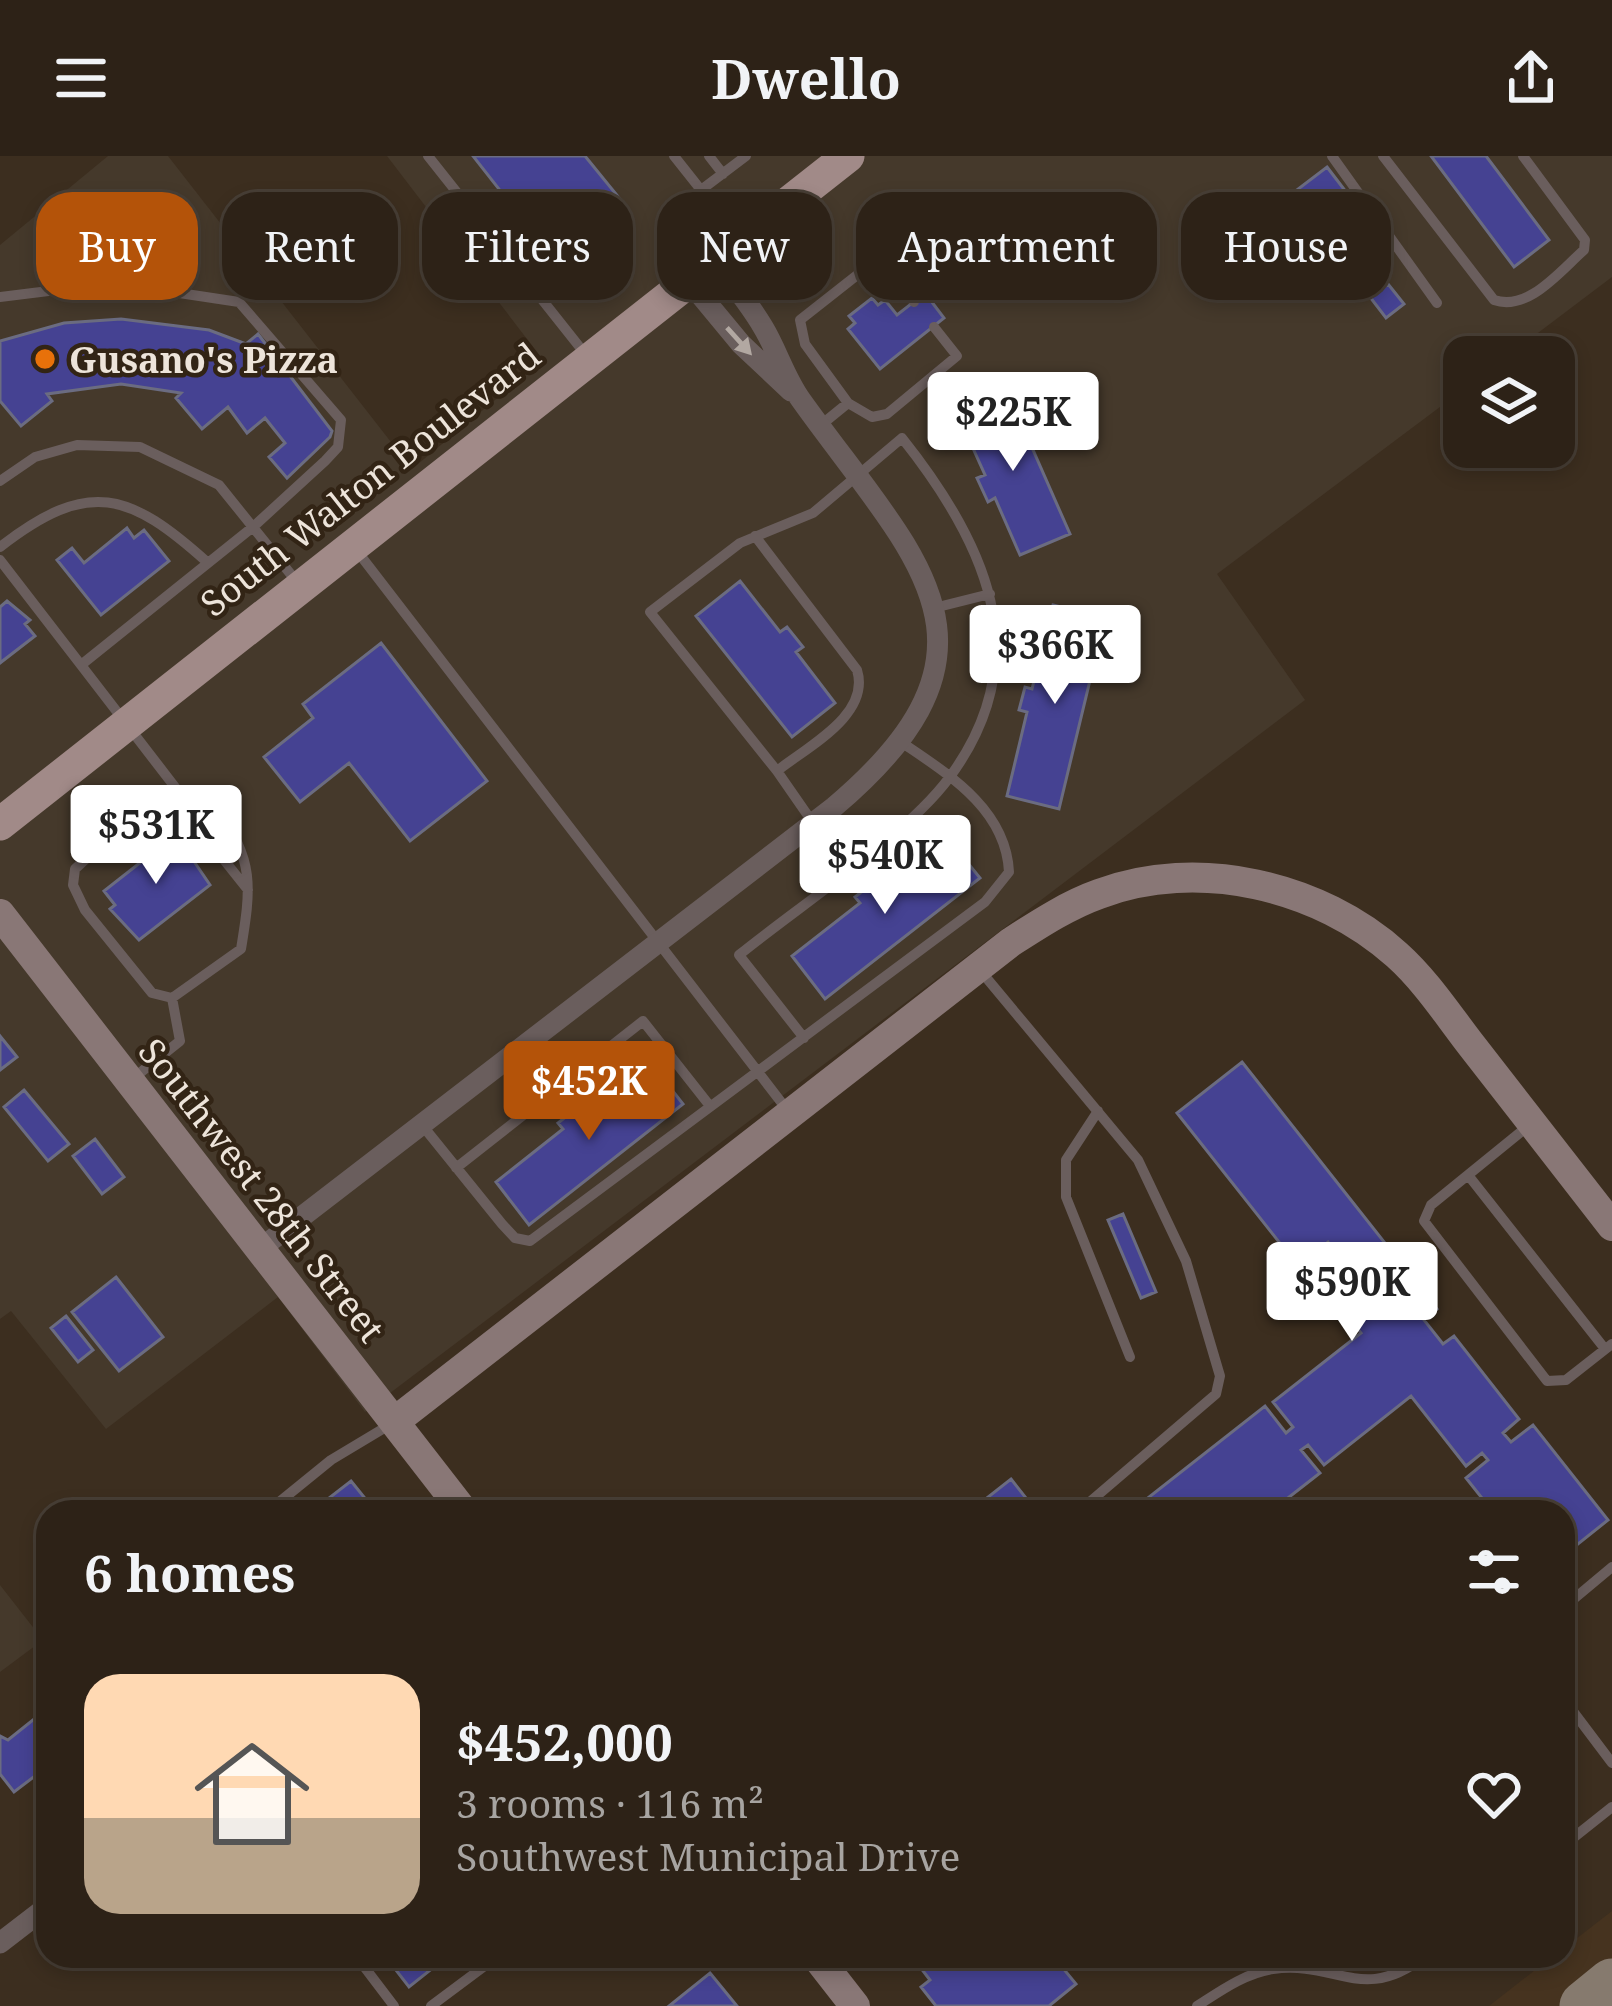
<!DOCTYPE html>
<meta charset="utf-8">
<style>
body{margin:0;font-family:"Noto Serif",serif;background:#352a20;color:#f1f3f6;height:100vh;display:flex;flex-direction:column;font-size:45px;white-space:nowrap}
*{box-sizing:border-box;margin:0}
p{font-size:39px;color:#a7a4a1}
.icon{flex:none;width:66px;height:66px;fill:none;stroke:currentColor;stroke-width:2;stroke-linecap:round;stroke-linejoin:round}
.map{position:relative;flex:1;overflow:hidden}
.details{position:absolute;left:36px;top:1344px;width:1539px;height:468px;display:flex;flex-direction:column;background:#2d2217;border-radius:36px;box-shadow:0 6px 18px #0003,0 0 0 3px #483f36}
.details>*{flex:none}
.banner{position:absolute;left:36px;top:36px;width:1542px;height:108px;display:flex;gap:24px}
.tools{position:absolute;left:1443px;top:180px;display:grid;gap:24px}
.tools a{display:grid;place-items:center;width:132px;height:132px;border-radius:24px;background:#2d2217;box-shadow:0 6px 18px #0003,0 0 0 3px #483f36;font-size:60px}
.price{position:absolute;translate:-50% -102px;padding:0 27px;border-radius:12px;background:#fff;color:#222;font-size:39px;line-height:78px;filter:drop-shadow(0 3px 6px #0008)}
.price::after{content:'';position:absolute;left:50%;top:72px;width:36px;height:27px;margin-left:-18px;background:inherit;clip-path:polygon(0 0,100% 0,50% 100%)}
.price.current{background:#b45309;color:#fff}
ul{padding:0;list-style:none}
li{display:flex;align-items:center;gap:36px;height:300px;padding:0 48px}
li span{display:grid;place-items:center;flex:none;width:336px;height:240px;border-radius:36px;color:#555}
li>.icon{margin-inline-start:auto}
span .icon{width:144px;height:144px;fill:#fffc;stroke-width:1}
li b{font-size:51px}
h2{display:flex;justify-content:space-between;align-items:center;height:144px;padding:0 48px;font-size:51px}
.pill{padding:0 42px;border-radius:36px;background:#2d2217;box-shadow:0 6px 18px #0003,0 0 0 3px #483f36;font-size:42px;line-height:108px}
.pill.current{background:#b45309;color:#fff}
header{display:flex;justify-content:space-between;align-items:center;height:156px;padding:0 48px;background:#2d2217;font-size:54px;font-weight:700}
.map>svg:first-child{display:block}
</style>
<header><svg class="icon" aria-label="menu" viewBox="0 0 24 24"><path d="M4 6h16M4 12h16M4 18h16"/></svg>Dwello<svg class="icon" aria-label="share" viewBox="0 0 24 24"><path d="M12 15V3M7 8l5-5 5 5M5 13v7h14v-7"/></svg></header>
<div class="map">
<svg width="1612" height="1850" viewBox="0 0 1612 1850">
<rect width="100%" height="100%" fill="#3c2e1f"/>
<path fill="#45392b" d="M108,0H168L412,313L543,204L387,0H1612V121L1506,201H1464V233L1217,418L1305,544L365,1256L278,1141L106,1273L11,1155L0,1163V89Z
M0,1429L43,1484L0,1516Z"/>
<path fill="#46331f" d="M1612,1755V1850H1489L1553,1800H1563V1793Z"/>
<g fill="none" stroke-linecap="round" stroke-linejoin="round">
<path stroke="#867a6e" stroke-width="51" d="M1585,1850L1612,1828"/>
</g>
<path fill="#454292" stroke="#6b6c81" stroke-width="3" d="M473,0H585L620,43L550,98Z
M1431,0H1486L1549,84L1514,111Z
M1327,11L1379,79L1337,111L1285,43Z
M1388,128L1404,148L1386,162L1370,141Z
M925,137L944,162L880,213L848,173L855,167L849,160L872,142L878,149L885,144L897,159Z
M121,163L209,174L246,188L258,178L332,275L330,281L287,322L269,301L285,287L265,262L247,277L228,251L202,273L176,242L181,237L121,228L47,238L52,245L21,270L0,245V185L64,167Z
M1008,237L1070,378L1020,399L995,342L988,346L977,322L985,319L958,259Z
M127,372L134,382L144,374L169,405L101,459L57,404L72,392L84,407Z
M740,425L780,476L787,471L803,491L796,496L835,547L792,581L696,460Z
M7,445L30,464L25,468L35,480L0,507V451Z
M1053,449L1105,462L1059,653L1007,640L1027,556L1019,554L1025,531L1032,533Z
M381,487L487,625L410,685L349,607L300,646L264,601L313,562L303,548Z
M209,664L219,668L223,682L194,704L181,686Z
M176,679L210,729L139,784L110,753L115,749L104,735L141,706L147,693Z
M946,680L980,722L825,843L792,800L860,747L855,741L874,726L879,733Z
M0,880L17,901L0,914Z
M650,906L683,948L529,1069L496,1026L563,973L558,967L577,952L582,959Z
M1242,906L1437,1153L1424,1164L1443,1188L1454,1180L1519,1263L1503,1277L1511,1286L1533,1269L1608,1364L1563,1400V1356H1493L1466,1322L1488,1304L1482,1297L1466,1310L1411,1240L1324,1309L1308,1289L1301,1294L1320,1317L1270,1356H1130L1265,1250L1286,1277L1293,1271L1273,1246L1361,1177L1311,1114L1335,1095L1328,1086L1298,1110L1177,957Z
M24,934L69,988L48,1005L4,951Z
M95,983L124,1021L102,1038L73,1000Z
M1123,1058L1156,1136L1141,1142L1108,1064Z
M116,1121L163,1181L119,1215L72,1156Z
M66,1160L93,1194L78,1206L51,1172Z
M1011,1323L1037,1356H969Z
M351,1325L376,1356H311Z
M48,1541V1610L14,1636L0,1618V1580L8,1584L43,1556L38,1549Z
M385,1800H448L409,1831Z
M926,1800H1053L1076,1828L1049,1850H936L921,1831L930,1824L917,1807Z
M710,1817L737,1850H669Z"/>
<g fill="none" stroke-linecap="round" stroke-linejoin="round">
<path stroke="#6a5e5d" stroke-width="10" d="M428,0L586,199
M674,0L701,34L746,0
M709,0L723,18
M1332,0L1437,147
M1383,0L1494,144C1528,156 1560,115 1584,94L1585,84L1523,0
M0,141L113,127L239,146L341,264L338,291L325,305L253,371L81,509L178,635L181,650L148,655L103,687L75,713L73,729L85,754L152,837L172,842L241,793C251,732 255,703 216,652L181,650
M848,247L872,261L887,258L957,200L934,171
M821,269L848,247L805,188L800,164L880,101L914,146
M0,325L35,301L77,289L140,291L219,329L297,426
M755,380L857,514C871,559 807,591 777,615
M0,391C89,322 129,336 208,407
M357,395L788,955
M0,404L81,509
M934,452L990,438
M181,650L248,734
M979,813L1138,1004L1186,1105L1220,1220L1216,1238L1078,1356
M804,882L739,799C798,751 906,680 949,622C1040,500 984,385 902,282L813,357L740,387L650,456L777,615L845,713
M526,889L559,931
M131,924L180,885L172,842
M1098,955L1066,1004V1041L1130,1201
M422,969L502,1068L515,1082L530,1085L985,746L1009,716C1006,653 948,618 901,586
M1527,971L1431,1049L1424,1065L1547,1225L1566,1224L1612,1188
M456,1012L643,865L710,950
M1468,1019L1605,1193
M267,1356L331,1304L391,1268
M1563,1452L1612,1411
M1563,1542L1612,1607
M1563,1690L1612,1651
M356,1800L394,1850
M431,1850L498,1800
M1197,1850C1219,1836 1245,1817 1273,1813C1336,1804 1363,1849 1425,1800"/>
<path stroke="#6a5e5d" stroke-width="21" d="M688,124L741,188L791,235
M260,1093L834,651C1026,489 913,401 801,244C785,222 777,194 763,171C749,147 731,126 715,104
M0,1787L48,1750"/>
<path stroke="#897776" stroke-width="30" d="M0,758L464,1356
M394,1266L1011,786C1039,768 1068,749 1099,738C1197,701 1320,729 1397,799C1426,825 1448,859 1472,890C1519,950 1566,1010 1612,1070
M816,1800L855,1850"/>
<path stroke="#a18a88" stroke-width="33" d="M0,668L848,0"/>
</g>
<defs><path id="oneway-solid" d="M-6-.8H1V-3.2L6.5 0L1 3.2V.8H-6Z" transform="scale(3)"/></defs>
<use fill="#b2a8a2" href="#oneway-solid" transform="translate(739 185) rotate(48)"/>
<circle fill="#e8710a" stroke="#322415" stroke-width="4.5" cx="45" cy="203" r="12"/>
<g text-anchor="middle" dominant-baseline="central" stroke-width="9" stroke-linejoin="round" paint-order="stroke">
<g font-size="36" font-weight="bold" fill="#ede4da" stroke="#322415" text-anchor="start">
<text x="69" y="203">Gusano's Pizza</text>
</g>
<g font-size="36" fill="#ede4da" stroke="#322415">
<text transform="translate(370 323) rotate(-38)">South Walton Boulevard</text>
<text transform="translate(262 1034) rotate(52)">Southwest 28th Street</text>
</g>
</g>
</svg>
<div class="tools">
<a><svg class="icon" aria-label="layers" viewBox="0 0 24 24"><path d="M12 4l9 5-9 5-9-5zM3 14l9 5 9-5"/></svg></a>
</div>
<b class="price" style="left:1013px;top:318px">$225K</b>
<b class="price" style="left:1055px;top:551px">$366K</b>
<b class="price" style="left:156px;top:731px">$531K</b>
<b class="price" style="left:885px;top:761px">$540K</b>
<b class="price current" style="left:589px;top:987px">$452K</b>
<b class="price" style="left:1352px;top:1188px">$590K</b>
<div class="banner">
<a class="pill current">Buy</a>
<a class="pill">Rent</a>
<a class="pill">Filters</a>
<a class="pill">New</a>
<a class="pill">Apartment</a>
<a class="pill">House</a>
</div>
<section class="details">
<h2>6 homes<svg class="icon" aria-label="filters" viewBox="0 0 24 24"><path d="M4 7h16M4 17h16"/><circle cx="9" cy="7" r="2"/><circle cx="15" cy="17" r="2"/></svg></h2>
<ul>
<li><span style="background:linear-gradient(#ffd9b3 60%,#b9a48a 0)"><svg class="icon" aria-label="home" viewBox="0 0 24 24"><path d="M3 11l9-7 9 7M6 9v11h12V9"/></svg></span><div><b>$452,000</b><p>3 rooms · 116 m²</p><p>Southwest Municipal Drive</p></div><svg class="icon" aria-label="heart" viewBox="0 0 24 24"><path d="M12 20l-8-8c-3-5 5-10 8-4 3-6 11-1 8 4z"/></svg></li>
</ul>
</section>
</div>
